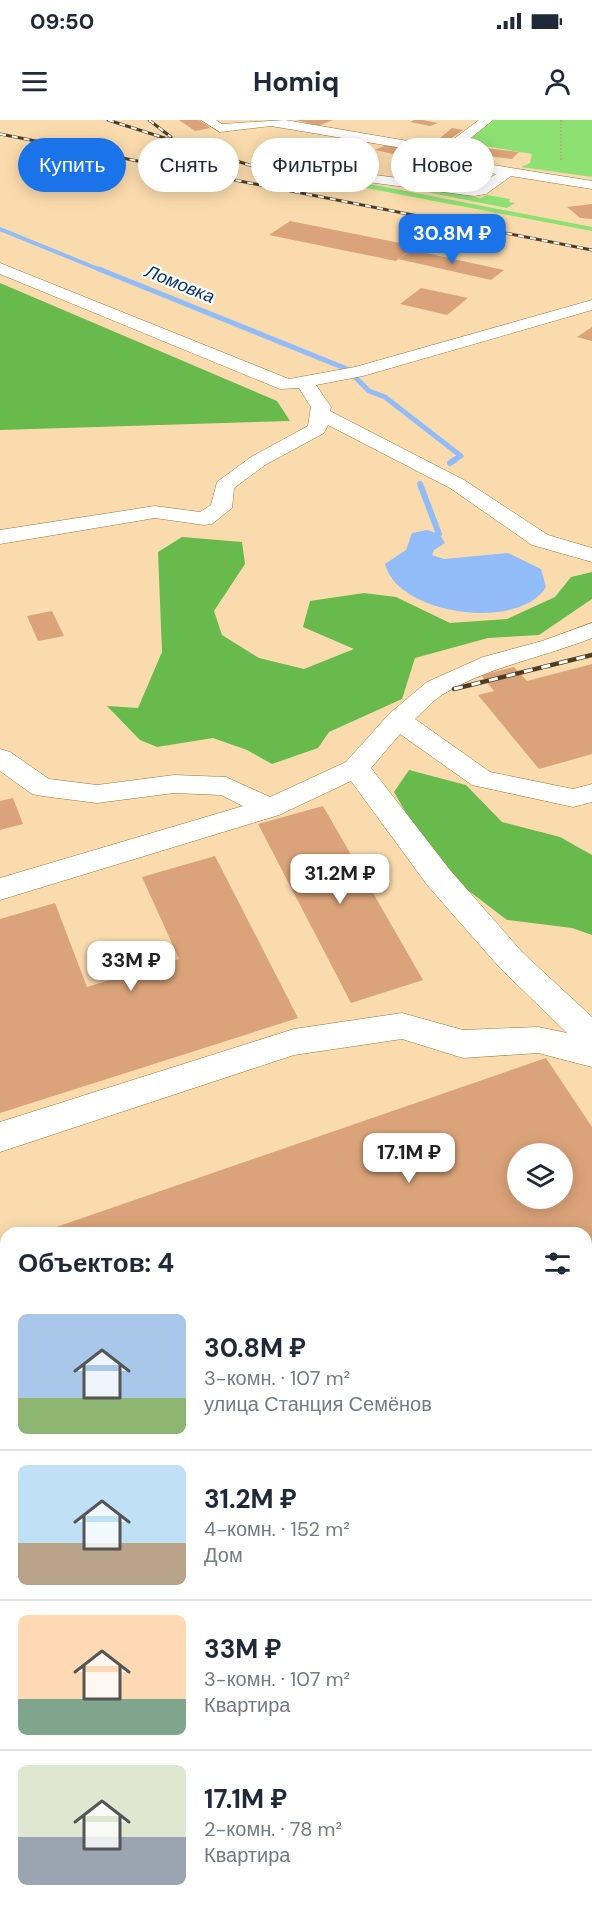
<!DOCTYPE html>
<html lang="ru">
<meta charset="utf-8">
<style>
body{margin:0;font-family:"DM Sans",sans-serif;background:#f6f6f7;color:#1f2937;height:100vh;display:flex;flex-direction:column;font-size:22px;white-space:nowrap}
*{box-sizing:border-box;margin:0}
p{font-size:20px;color:#747a83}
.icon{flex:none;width:33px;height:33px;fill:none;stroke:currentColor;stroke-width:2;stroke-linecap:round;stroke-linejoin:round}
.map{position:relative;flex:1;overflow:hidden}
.drawer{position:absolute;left:0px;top:1107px;width:592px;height:686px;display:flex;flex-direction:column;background:#fff;border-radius:18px 18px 0 0;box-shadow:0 3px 15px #0003}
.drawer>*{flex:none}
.top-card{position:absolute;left:18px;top:18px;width:556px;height:54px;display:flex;gap:12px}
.controls{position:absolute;left:507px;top:1023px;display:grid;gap:12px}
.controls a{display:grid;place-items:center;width:66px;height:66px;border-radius:50%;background:#fff;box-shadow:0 3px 15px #0003;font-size:30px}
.price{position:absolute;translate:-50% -51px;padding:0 14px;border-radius:12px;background:#fff;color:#222;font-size:20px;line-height:39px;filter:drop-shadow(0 2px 3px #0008)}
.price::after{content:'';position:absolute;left:50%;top:36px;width:18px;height:14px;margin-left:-9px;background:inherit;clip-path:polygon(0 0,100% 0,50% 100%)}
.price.on{background:#1a73e8;color:#fff}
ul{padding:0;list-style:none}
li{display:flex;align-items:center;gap:18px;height:150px;padding:0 18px}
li+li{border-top:2px solid #e0e1e3}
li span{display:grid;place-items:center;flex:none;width:168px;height:120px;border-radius:9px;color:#555}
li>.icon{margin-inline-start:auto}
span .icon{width:72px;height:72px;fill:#fffc;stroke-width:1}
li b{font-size:26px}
h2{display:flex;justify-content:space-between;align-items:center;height:72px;padding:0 18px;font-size:26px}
.pill{padding:0 21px;border-radius:27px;background:#fff;box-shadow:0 3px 15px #0003;font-size:21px;line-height:54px}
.pill.on{background:#1a73e8;color:#fff}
.status{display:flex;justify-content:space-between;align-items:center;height:42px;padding:0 30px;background:#fff;direction:ltr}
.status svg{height:16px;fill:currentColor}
header{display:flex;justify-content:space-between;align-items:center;height:78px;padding:0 18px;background:#fff;font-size:27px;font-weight:700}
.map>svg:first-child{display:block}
</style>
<div class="status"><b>09:50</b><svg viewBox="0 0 49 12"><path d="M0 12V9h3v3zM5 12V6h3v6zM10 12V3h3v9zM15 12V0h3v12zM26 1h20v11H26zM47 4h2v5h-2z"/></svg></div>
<header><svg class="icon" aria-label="menu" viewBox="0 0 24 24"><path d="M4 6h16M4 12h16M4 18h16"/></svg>Homiq<svg class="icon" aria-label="person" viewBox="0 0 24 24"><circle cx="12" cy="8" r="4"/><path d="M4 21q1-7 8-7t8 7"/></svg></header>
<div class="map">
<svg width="592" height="1792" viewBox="0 0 592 1792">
<rect width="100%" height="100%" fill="#fadbad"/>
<path fill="#8de173" d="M492,0H592V57L521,47L530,43L532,34L466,23L465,21Z
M354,61L592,107V111L340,63Z
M411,65L481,78L487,75L510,79L509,82L515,83L507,88L406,68Z"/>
<path fill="#68ba4c" d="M0,163L277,281L290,301L0,310Z
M182,417L242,422L245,444L214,491L222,515L259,538L304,549L354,529L303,507L310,481L364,473L396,477L450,503L507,499L555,477L571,457L592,452V479L539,515L488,518L415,538L402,579L329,612L318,628L272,644L247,630L213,618L157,627L140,620L107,586L138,588L162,532L158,432Z
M409,650L466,665L502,702L560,717L592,735V815L572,808L507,800L461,765L414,707L394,672Z"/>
<path fill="#92bbf9" d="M427,410L439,414L445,423L434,430L432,435L444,439L508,433L541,449L546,467C520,511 398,496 385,444L406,430L412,413Z"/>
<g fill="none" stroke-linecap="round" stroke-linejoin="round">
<path stroke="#92bbf9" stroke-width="4" d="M0,109L103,151"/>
<path stroke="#92bbf9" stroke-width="5" d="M99,149L347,249
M356,258L369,271L385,277L461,336L452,341"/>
<path stroke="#92bbf9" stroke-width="6" d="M450,343L455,340
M420,364L439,414"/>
</g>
<path fill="#dba379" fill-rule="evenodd" d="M179,0H199L211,8L195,11Z
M296,0H333L318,6Z
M414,0H423L438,3L430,6L410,2Z
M452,8L463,10L450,19L440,18Z
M392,22L422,28L406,37L375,30Z
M477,27L519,32L512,39L471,34Z
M262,39L291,44L285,48L255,42Z
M312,50L338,55L331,58L306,53Z
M592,84V99L580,98L567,87Z
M290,101L415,126L396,141L269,115Z
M412,130L504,150L491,160L398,139Z
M421,168L468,178L447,195L400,184Z
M592,207V221L577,217Z
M52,491L64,516L38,521L27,496Z
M592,544V634L539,649L478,575L494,571L481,555L514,547L527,561Z
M13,678L23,704L0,710V681Z
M323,686L423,860L351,883L258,704Z
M215,736L298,898L0,993V799L55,783L87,867L179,839L142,757Z
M546,938L592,1007V1503L586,1506V1113H39ZM518,1034H562V1078H518Z
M6,1124V1785L0,1788V1126Z"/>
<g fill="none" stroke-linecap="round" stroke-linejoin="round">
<g stroke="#99763d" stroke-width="1">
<path id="minor" d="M201,0H216L222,4L285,0L443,27L479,0H493L451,34L468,41L592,61V69L511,56L486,74L474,76L360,61L327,62V56L360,53L474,68L496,54L444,43L438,34L271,6L220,12Z
M0,143L289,259L355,247L592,180V190L363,256L316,265L331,287L330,291L464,360L548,415L592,428V442L532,425L450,368L328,305L324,313L265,345L234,368L232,388L212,404L204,405L155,398L0,424V410L155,386L200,392L211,385L217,362L251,337L308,306L311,287L299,268L280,269L0,154Z
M592,503V518C544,537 492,546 447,572C435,578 425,590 415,599L490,652L573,669L592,664V682L573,687L472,665L400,614L371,648L450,750L522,832L592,897V947L538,933L463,938L402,919L294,935L0,1032V1002L294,909L402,893L463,910L538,907L567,913L500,848L428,766L351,661L279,695L0,780V758L243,686L221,675L174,673L97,683L42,676L32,674L0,651V629L10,632L49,659L97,665L174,655L226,657L270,677L346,642L389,594L427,562L483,537L542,521Z
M592,1642V1693L586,1695V1644Z
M324,1786H385L383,1792H321Z"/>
</g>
<path stroke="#b79e78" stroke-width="1.5" stroke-dasharray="1.5 2" stroke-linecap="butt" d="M561,0V41"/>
<use href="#minor" fill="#fff" fill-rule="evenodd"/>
<g stroke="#4e3d24" stroke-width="3">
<path id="rail-far1" d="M108,0L268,51
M149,0L171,17
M0,14L592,130"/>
</g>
<g stroke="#4e3d24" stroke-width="4.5">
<path id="rail" d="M454,569L592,535"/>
</g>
<use href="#rail-far1" stroke="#fff" stroke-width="2" stroke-dasharray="6" stroke-linecap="butt"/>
<use href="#rail" stroke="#fff" stroke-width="3" stroke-dasharray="9" stroke-linecap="butt"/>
</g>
<g text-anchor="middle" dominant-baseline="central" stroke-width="4.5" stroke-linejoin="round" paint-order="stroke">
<g font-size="18" font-style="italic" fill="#073472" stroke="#fff">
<text transform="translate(180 164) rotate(22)">Ломовка</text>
</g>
</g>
</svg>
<div class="controls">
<a><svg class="icon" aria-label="layers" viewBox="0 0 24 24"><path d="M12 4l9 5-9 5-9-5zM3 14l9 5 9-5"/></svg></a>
</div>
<b class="price on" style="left:452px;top:145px">30.8M ₽</b>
<b class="price" style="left:340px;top:785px">31.2M ₽</b>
<b class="price" style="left:131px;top:872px">33M ₽</b>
<b class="price" style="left:409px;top:1064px">17.1M ₽</b>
<div class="top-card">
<a class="pill on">Купить</a>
<a class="pill">Снять</a>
<a class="pill">Фильтры</a>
<a class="pill">Новое</a>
</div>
<section class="drawer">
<h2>Объектов: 4<svg class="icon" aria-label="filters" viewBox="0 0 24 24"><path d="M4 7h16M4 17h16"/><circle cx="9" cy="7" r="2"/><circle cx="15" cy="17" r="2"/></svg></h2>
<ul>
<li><span style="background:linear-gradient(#a9c7e8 70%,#8fb573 0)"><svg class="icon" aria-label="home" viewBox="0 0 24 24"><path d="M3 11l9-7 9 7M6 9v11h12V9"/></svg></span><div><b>30.8M ₽</b><p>3-комн. · 107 m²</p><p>улица Станция Семёнов</p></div></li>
<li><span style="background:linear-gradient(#bfe0f5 65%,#b9a48a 0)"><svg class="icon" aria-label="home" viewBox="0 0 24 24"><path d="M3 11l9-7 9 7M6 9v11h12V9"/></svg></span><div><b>31.2M ₽</b><p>4-комн. · 152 m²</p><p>Дом</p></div></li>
<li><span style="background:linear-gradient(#ffd9b3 70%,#7fa58c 0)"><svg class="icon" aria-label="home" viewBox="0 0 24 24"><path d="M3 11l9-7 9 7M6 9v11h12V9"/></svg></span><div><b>33M ₽</b><p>3-комн. · 107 m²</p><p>Квартира</p></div></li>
<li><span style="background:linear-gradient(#dfe7d0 60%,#9aa5b1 0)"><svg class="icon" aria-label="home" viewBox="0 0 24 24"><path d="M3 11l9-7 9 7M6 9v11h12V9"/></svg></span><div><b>17.1M ₽</b><p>2-комн. · 78 m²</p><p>Квартира</p></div></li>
</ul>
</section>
</div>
